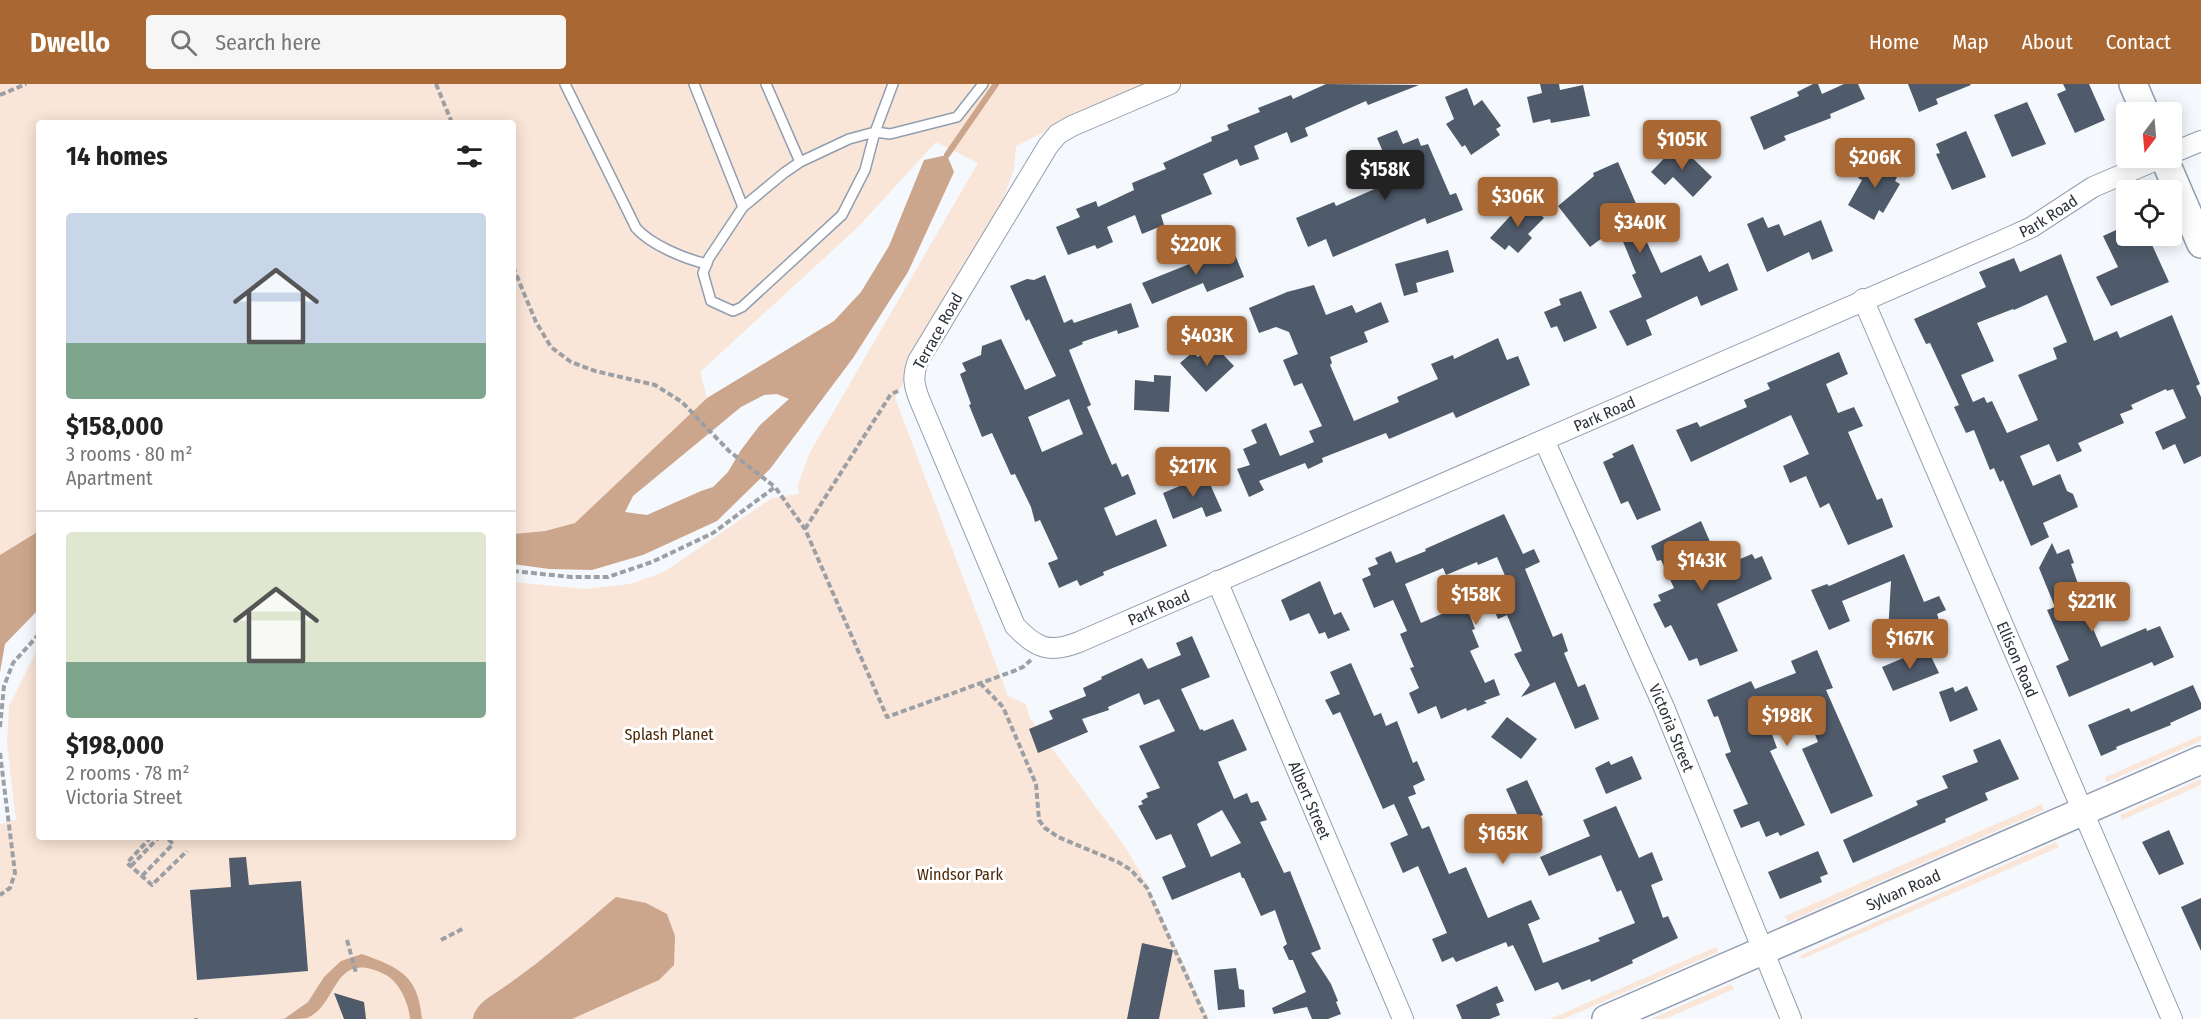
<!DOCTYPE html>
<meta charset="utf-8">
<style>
body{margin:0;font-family:"Fira Sans Condensed",sans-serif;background:#f6f6f6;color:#222;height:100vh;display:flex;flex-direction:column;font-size:22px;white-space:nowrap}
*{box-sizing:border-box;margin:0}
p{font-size:20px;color:#767676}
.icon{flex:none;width:33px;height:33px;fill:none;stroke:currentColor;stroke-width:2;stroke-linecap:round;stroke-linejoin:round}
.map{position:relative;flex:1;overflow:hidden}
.details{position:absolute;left:36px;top:36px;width:480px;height:720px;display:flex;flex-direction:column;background:#fff;border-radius:6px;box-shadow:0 3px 15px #0003}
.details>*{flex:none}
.needle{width:39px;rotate:196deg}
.tools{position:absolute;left:2116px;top:18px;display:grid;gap:12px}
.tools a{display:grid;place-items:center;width:66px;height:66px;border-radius:6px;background:#fff;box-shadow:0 3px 15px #0003;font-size:30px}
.price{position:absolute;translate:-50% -51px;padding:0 14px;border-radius:6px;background:#a96833;color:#fff;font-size:20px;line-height:39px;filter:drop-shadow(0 2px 3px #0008)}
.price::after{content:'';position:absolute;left:50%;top:36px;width:18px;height:14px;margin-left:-9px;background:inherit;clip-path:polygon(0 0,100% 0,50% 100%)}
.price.current{background:#222;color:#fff}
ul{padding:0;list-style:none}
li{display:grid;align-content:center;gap:12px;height:318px;padding:0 30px}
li+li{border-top:2px solid #e0e0e0}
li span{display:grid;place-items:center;height:186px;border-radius:6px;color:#555}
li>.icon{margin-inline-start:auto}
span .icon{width:108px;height:108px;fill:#fffc;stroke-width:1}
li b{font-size:26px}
h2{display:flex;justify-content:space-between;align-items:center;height:72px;padding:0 30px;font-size:26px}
header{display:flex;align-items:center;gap:36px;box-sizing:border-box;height:84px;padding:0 30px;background:#a96833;color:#fff}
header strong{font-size:28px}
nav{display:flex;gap:33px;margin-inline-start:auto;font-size:21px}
.search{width:420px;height:54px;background:#f6f6f6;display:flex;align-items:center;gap:15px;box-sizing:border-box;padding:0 21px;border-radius:6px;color:#767676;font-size:22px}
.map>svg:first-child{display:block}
</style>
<header>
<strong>Dwello</strong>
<div class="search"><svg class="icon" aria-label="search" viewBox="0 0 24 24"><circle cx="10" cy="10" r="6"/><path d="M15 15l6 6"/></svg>Search here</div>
<nav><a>Home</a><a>Map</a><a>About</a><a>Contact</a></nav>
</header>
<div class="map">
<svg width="2201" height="935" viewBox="0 0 2201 935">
<rect width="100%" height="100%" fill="#f5f8fc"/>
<path fill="#fae6d8" d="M0,0H1143L1016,62L1014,85L1003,115L895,314L1008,612L1026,620L1029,633L1126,764L1146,799L1209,935H0V740L16,736L7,660L9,622L39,562V753H513V498L585,505L630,500L664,488L772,414L799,410L798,401L809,370L978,79L936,58L857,144L700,288L707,314L575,439L545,447L513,450V39H39V447L0,471Z
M2201,651V657L2107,698L2105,695L2106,693Z
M2201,695V701L2122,736L2120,731Z
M2042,720L2044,726L1788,838L1785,832Z
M2056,758L2059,763L1802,875L1800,873L1801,871Z
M1716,863L1718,868L1563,935H1550Z
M1731,900L1734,905L1665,935H1651Z"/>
<path fill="#cba68c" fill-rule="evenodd" d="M947,71L954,88L908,188L853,274L770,385L717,437L643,471L592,486L549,485L513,480V450L545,447L575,439L707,314L834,237L861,208L889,162L924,76ZM777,310L789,315L760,341L741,366L728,388L713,403L701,407L647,431L625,428L633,412L741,323L764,311Z
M39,447V525L5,560L0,588V471Z
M616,813L646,819L667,830L675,852L674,881L659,896L572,935H473C474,923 487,914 497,908C539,880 577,846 616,813Z
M362,870C400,884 418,891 422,935H410C409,920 400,899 386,891C332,863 339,921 307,934C301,935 291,935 284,935L308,918L324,893L341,877Z"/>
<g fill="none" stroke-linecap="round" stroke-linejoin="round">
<path stroke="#cba68c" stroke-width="6" d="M947,71L996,0"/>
</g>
<path fill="#4f5a6a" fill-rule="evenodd" d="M1326,0L1419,1L1368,21L1366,17L1305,44L1308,52L1291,59L1287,48L1254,62L1259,75L1240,82L1237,75L1203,90L1212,110L1161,131L1164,141L1142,150L1135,131L1107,143L1113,158L1097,165L1095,161L1068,171L1056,143L1080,133L1076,125L1096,117L1098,123L1134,106L1132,99L1166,85L1163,79L1212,57L1211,53L1229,46L1227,41L1260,28L1258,24L1291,11L1293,15Z
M1540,0H1559L1560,6L1583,1L1590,32L1551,39L1550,35L1533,39L1527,13L1542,9Z
M1813,0H1818L1822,10L1844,0H1858L1865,15L1830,30L1831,34L1784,52L1786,56L1764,66L1750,33L1799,12L1797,8Z
M1908,0H1970L1971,1L1936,15L1938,20L1919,28Z
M2063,0H2089L2105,36L2075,49L2057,10L2066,6Z
M1467,4L1474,22L1482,16L1501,42L1496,45L1500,51L1471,71L1465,61L1462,63L1446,40L1454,35L1445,13Z
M2027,18L2046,60L2012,73L1994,31Z
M1397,46L1403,60L1418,54L1421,62L1428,60L1450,111L1456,109L1463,126L1427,140L1425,134L1333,173L1326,155L1308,163L1296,134L1334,118L1336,122L1395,96L1377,54Z
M1966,47L1986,93L1952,106L1936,70L1940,69L1936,60Z
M1678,60L1712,93L1693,113L1673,93L1665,101L1651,88Z
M1870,72L1899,89L1895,97L1900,100L1883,129L1879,126L1874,136L1848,121L1862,96L1858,94Z
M1618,78L1650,152L1645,154L1661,189L1701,171L1709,188L1728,179L1738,206L1701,222L1697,212L1646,236L1652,251L1627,262L1609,227L1642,213L1632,191L1636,189L1617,143L1590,163L1558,122L1594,92L1593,89Z
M1525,116L1544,134L1528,150L1532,154L1518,169L1509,161L1505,166L1490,154Z
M1763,133L1768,144L1779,140L1784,152L1821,136L1833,167L1812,176L1809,168L1767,188L1747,140Z
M2127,141V152H2148L2169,198L2111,222L2096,193L2118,183L2103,152Z
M1232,163L1244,193L1207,208L1203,199L1152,220L1142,199Z
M1448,166L1454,188L1416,199L1418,208L1404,212L1395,180Z
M2061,170L2094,257L2117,247L2120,254L2172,231L2200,300L2196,302L2201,313V372L2184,380L2175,360L2163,366L2155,348L2186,334L2173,305L2167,307L2166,305L2131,321L2133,325L2120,330L2124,339L2078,359L2082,367L2057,378L2049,360L2020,372L2033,402L2060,390L2067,407L2073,410L2078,423L2043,439L2049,453L2031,462L2003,396L2000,398L1994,384L1990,386L1974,346L1966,349L1954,323L1959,321L1930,259L1926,260L1914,235L1986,203L1979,188L2014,174L2020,188ZM2047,211L2067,258L2053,264L2057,275L2018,291L2038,336L2007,349L1992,317L1987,319L1984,313L1973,318L1961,291L1994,277L1977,239L2013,225L2014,226Z
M1045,191L1064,239L1072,235L1074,239L1131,219L1139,243L1118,250L1117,246L1082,258L1083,260L1069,266L1091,321L1087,323L1112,381L1116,379L1122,393L1128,390L1136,410L1104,424L1116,452L1156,435L1167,462L1103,488L1104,491L1080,502L1077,496L1059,504L1048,479L1058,475L1040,436L1035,438L1031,423L1015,390L1011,391L992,349L982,353L969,321L971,320L960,290L966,287L962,279L981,271L982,262L1001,255L1025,306L1056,292L1029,235L1026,237L1010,202L1027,195L1034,196ZM1069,315L1083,350L1042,368L1028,333Z
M1314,201L1326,231L1352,221L1356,229L1381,218L1389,238L1364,248L1368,258L1330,273L1332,279L1330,281L1354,337L1399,318L1397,313L1438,295L1431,280L1453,271L1454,275L1498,254L1507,276L1518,272L1530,301L1456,334L1453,328L1389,355L1386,349L1322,374L1323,378L1308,385L1305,379L1259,397L1264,406L1249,413L1237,385L1250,381L1243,365L1257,359L1251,346L1266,339L1280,372L1314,358L1309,347L1322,342L1302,299L1294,302L1283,276L1298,270L1289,248L1276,243L1259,249L1249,224L1287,208Z
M1581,207L1597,244L1564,258L1557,242L1551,244L1544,228L1561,221L1559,215Z
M1213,260L1234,282L1206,308L1180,279L1193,268L1198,273Z
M1839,268L1848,290L1826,300L1838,329L1854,323L1863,342L1848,348L1877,416L1882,414L1893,443L1848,461L1829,419L1820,424L1806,392L1790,399L1783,382L1809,370L1791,331L1691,378L1676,346L1697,338L1700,343L1747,323L1744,316L1770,305L1767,299Z
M1154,291L1171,292L1169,328L1134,326L1135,296L1154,298Z
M1633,360L1661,426L1637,436L1628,417L1621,420L1603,378L1614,373L1612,370Z
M1206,391L1222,427L1206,433L1202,423L1173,435L1163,409Z
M1504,430L1523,470L1534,465L1540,478L1525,485L1553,553L1562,549L1568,567L1564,569L1578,603L1585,600L1599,635L1575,645L1555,598L1521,613L1530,601L1514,570L1522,567L1507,531L1498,535L1490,517L1512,508L1497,473L1478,481L1477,478L1446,491L1443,484L1405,500L1421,539L1462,521L1463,525L1467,523L1475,545L1472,546L1479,563L1470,567L1485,599L1494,595L1500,611L1484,617L1487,619L1467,627L1466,624L1441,635L1436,622L1418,630L1409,609L1419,604L1410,584L1414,583L1400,550L1407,547L1393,516L1374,524L1362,495L1371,491L1368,484L1378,480L1375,474L1391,467L1396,479L1426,467L1425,465Z
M1701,437L1721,483L1752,470L1755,475L1762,472L1772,495L1717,520L1738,567L1700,582L1697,574L1689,577L1671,541L1665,544L1653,520L1661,517L1658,511L1674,504L1661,476L1657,477L1651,462Z
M2052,459L2057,470L2069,465L2074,479L2071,480L2082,511L2090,507L2099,528L2088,533L2101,563L2146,544L2147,547L2160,542L2174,573L2154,582L2152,578L2069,613L2056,582L2069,576L2047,526L2055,523L2039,484Z
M1904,470L1924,518L1939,512L1946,526L1937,530L1939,536L1926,541L1927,545L1920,548L1923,553L1888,549L1891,497L1842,517L1850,537L1829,546L1811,506L1827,500L1829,502Z
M1320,497L1334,531L1341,528L1350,546L1328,555L1325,548L1319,550L1309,529L1290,537L1281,516Z
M1192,552L1210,593L1181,605L1200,646L1202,645L1204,647L1233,635L1247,666L1218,678L1234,715L1247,709L1251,719L1258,717L1267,736L1260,738L1284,789L1290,787L1321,865L1311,869L1331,900L1338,917L1336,918L1341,930L1328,935H1312L1307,923L1274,930L1272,924L1306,908L1293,876H1289L1283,863L1287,860L1275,826L1261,832L1244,794H1242L1240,788L1172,816L1162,793L1186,783L1171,750L1156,756L1138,722L1143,720L1141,717L1148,713L1146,709L1160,704L1139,662L1175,647L1159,615L1144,621L1139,609L1108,623L1109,626L1082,635L1088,648L1038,669L1029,645L1053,635L1049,627L1086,612L1083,604L1102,595L1101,593L1142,574L1148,585L1181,571L1176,559ZM1222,726L1241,759L1211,773L1197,740Z
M1927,564L1939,589L1893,607L1882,583Z
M1817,566L1833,604L1826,606L1873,712L1831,730L1802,665L1818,658L1801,616L1765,631L1777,664L1770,667L1805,741L1780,752L1778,748L1766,753L1759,737L1741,744L1733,726L1748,720L1725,670L1731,668L1718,632L1714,633L1707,616L1751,597L1755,605L1796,589L1791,577Z
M1351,579L1374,632L1381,629L1386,642L1397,637L1413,679L1417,677L1425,696L1413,702L1416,710L1408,713L1422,745L1429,742L1449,790L1466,783L1488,834L1531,816L1540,835L1528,840L1543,879L1600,857L1598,854L1635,839L1621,806L1617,808L1601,771L1549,792L1540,773L1590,752L1583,736L1616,722L1639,774L1652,768L1663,796L1651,801L1663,834L1668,832L1678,854L1632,876L1633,879L1591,898L1590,895L1562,906L1558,898L1535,907L1513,861L1508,863L1506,858L1456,878L1453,873L1442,878L1432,855L1447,849L1418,782L1403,789L1390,759L1408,751L1394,720L1383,725L1340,628L1333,631L1325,616L1340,610L1330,588Z
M2193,601L2201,619V625L2170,639L2171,641L2116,663L2117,665L2101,672L2088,641L2129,624L2131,628Z
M1967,602L1978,626L1950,638L1939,608L1953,603L1955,608Z
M1507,633L1537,655L1521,675L1491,653Z
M2000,655L2019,695L1985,709L1988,716L1945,735L1946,738L1853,779L1843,756L1918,721L1916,717L1948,704L1942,692L1978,678L1973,666Z
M1632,672L1642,695L1606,710L1595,684L1609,677L1611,681Z
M1527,696L1543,731L1522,741L1506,705Z
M2169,746L2184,780L2159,791L2142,758Z
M1818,767L1828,790L1820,793L1822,798L1780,815L1768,788Z
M246,773L249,801L301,797L308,887L197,896L190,806L231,803L229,774Z
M2201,814V867L2181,823Z
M1142,859L1173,866L1159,935H1127Z
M1236,884L1239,905L1244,906L1245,923L1218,926L1214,886Z
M1497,902L1504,917L1496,920L1500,931L1490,935H1462L1456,921Z
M334,909L364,918L366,935H344Z"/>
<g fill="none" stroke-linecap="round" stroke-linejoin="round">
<g stroke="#919eb0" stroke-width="12">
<path id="lane" d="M565,0L636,144C651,161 685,175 707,180
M694,0L743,123
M766,0L800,78
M893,0L875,48L865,86L842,131L742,223L733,227L711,217L703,189L709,174L743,123L784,89L800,78L849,55L875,48L890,50L957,33L983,0"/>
</g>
<g stroke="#919eb0" stroke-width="22">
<g id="street">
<path id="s1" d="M1170,0L1072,42L1058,50L1048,62L918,277C912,293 914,302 920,317L1015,542C1036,564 1049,570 1079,558L2008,154L2032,143L2093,103L2161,74"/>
<path d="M2172,69L2201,57"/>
<path id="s2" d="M1863,215L2172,935"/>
<path id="s3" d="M1544,356L1663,621L1791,935"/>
<path id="s4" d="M1217,497L1403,935"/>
</g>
</g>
<g stroke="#919eb0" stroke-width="30">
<g id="secondary">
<path d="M2133,0L2145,28"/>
<path d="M2164,74L2201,160"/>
<path id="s5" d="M1606,935L2201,676"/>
</g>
</g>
<path stroke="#9ca0a5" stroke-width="4" stroke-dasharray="6 3" stroke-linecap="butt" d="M436,0L452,39
M0,11L26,0
M513,183L536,238L551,263L571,278L595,287L655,301L682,318L729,367L775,403
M805,445L891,310L898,307
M513,487L571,493H608L652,478L713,449L775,403L805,445L887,633L1014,587L1023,583L1031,576
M980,599L1003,623L1036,700L1039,736L1045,744L1058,753L1118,778L1131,786L1147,804L1206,935
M0,643L4,602L13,579L39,550
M0,669L15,789L10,804L0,811
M151,753L127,779L152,801L187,767
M131,782L159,753
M142,792L173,760L166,753
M347,856L356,889
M441,856L464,844
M196,934V935"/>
<use href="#lane" stroke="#fff" stroke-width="9"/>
<use href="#street" stroke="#fff" stroke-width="20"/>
<use href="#secondary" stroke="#fff" stroke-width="27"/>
</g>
<g text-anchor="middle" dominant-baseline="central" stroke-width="6" stroke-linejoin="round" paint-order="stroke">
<g font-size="16" fill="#2c3138" stroke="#fff">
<text stroke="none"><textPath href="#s1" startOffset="1806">Park Road</textPath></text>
<text transform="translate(938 247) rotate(-61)">Terrace Road</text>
<text stroke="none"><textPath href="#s1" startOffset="1320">Park Road</textPath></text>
<text stroke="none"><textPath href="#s1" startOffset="834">Park Road</textPath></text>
<text stroke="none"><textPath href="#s2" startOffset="392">Ellison Road</textPath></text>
<text stroke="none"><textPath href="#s3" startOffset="315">Victoria Street</textPath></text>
<text stroke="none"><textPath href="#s4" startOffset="238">Albert Street</textPath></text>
<text stroke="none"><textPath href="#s5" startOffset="324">Sylvan Road</textPath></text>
</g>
<g font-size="16" fill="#4c2807" stroke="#fff">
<text x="669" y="650">Splash Planet</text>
<text x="960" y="790">Windsor Park</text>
</g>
</g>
</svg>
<div class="tools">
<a><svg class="needle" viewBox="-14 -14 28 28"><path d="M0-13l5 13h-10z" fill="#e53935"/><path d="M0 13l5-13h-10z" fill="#767676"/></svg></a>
<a><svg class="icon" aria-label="locate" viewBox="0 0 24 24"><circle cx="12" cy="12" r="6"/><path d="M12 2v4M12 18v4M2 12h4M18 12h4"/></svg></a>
</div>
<b class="price" style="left:1682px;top:87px">$105K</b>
<b class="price" style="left:1875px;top:105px">$206K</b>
<b class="price current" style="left:1385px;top:117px">$158K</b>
<b class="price" style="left:1518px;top:144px">$306K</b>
<b class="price" style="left:1640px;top:170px">$340K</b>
<b class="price" style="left:1196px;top:192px">$220K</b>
<b class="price" style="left:1207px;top:283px">$403K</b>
<b class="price" style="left:1193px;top:414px">$217K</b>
<b class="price" style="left:1702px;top:508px">$143K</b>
<b class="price" style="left:1476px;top:542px">$158K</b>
<b class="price" style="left:2092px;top:549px">$221K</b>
<b class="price" style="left:1910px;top:586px">$167K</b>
<b class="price" style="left:1787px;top:663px">$198K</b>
<b class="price" style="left:1503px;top:781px">$165K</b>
<section class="details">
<h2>14 homes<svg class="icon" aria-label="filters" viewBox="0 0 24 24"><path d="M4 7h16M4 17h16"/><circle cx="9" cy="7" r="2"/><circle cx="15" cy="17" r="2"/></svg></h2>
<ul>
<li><span style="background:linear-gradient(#c9d6e8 70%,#7fa58c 0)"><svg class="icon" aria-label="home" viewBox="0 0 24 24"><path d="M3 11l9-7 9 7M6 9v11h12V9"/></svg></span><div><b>$158,000</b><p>3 rooms · 80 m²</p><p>Apartment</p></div></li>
<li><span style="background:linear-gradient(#dfe7d0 70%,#7fa58c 0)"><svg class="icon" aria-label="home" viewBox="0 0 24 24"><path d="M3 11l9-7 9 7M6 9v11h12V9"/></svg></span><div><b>$198,000</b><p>2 rooms · 78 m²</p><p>Victoria Street</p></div></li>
</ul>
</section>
</div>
